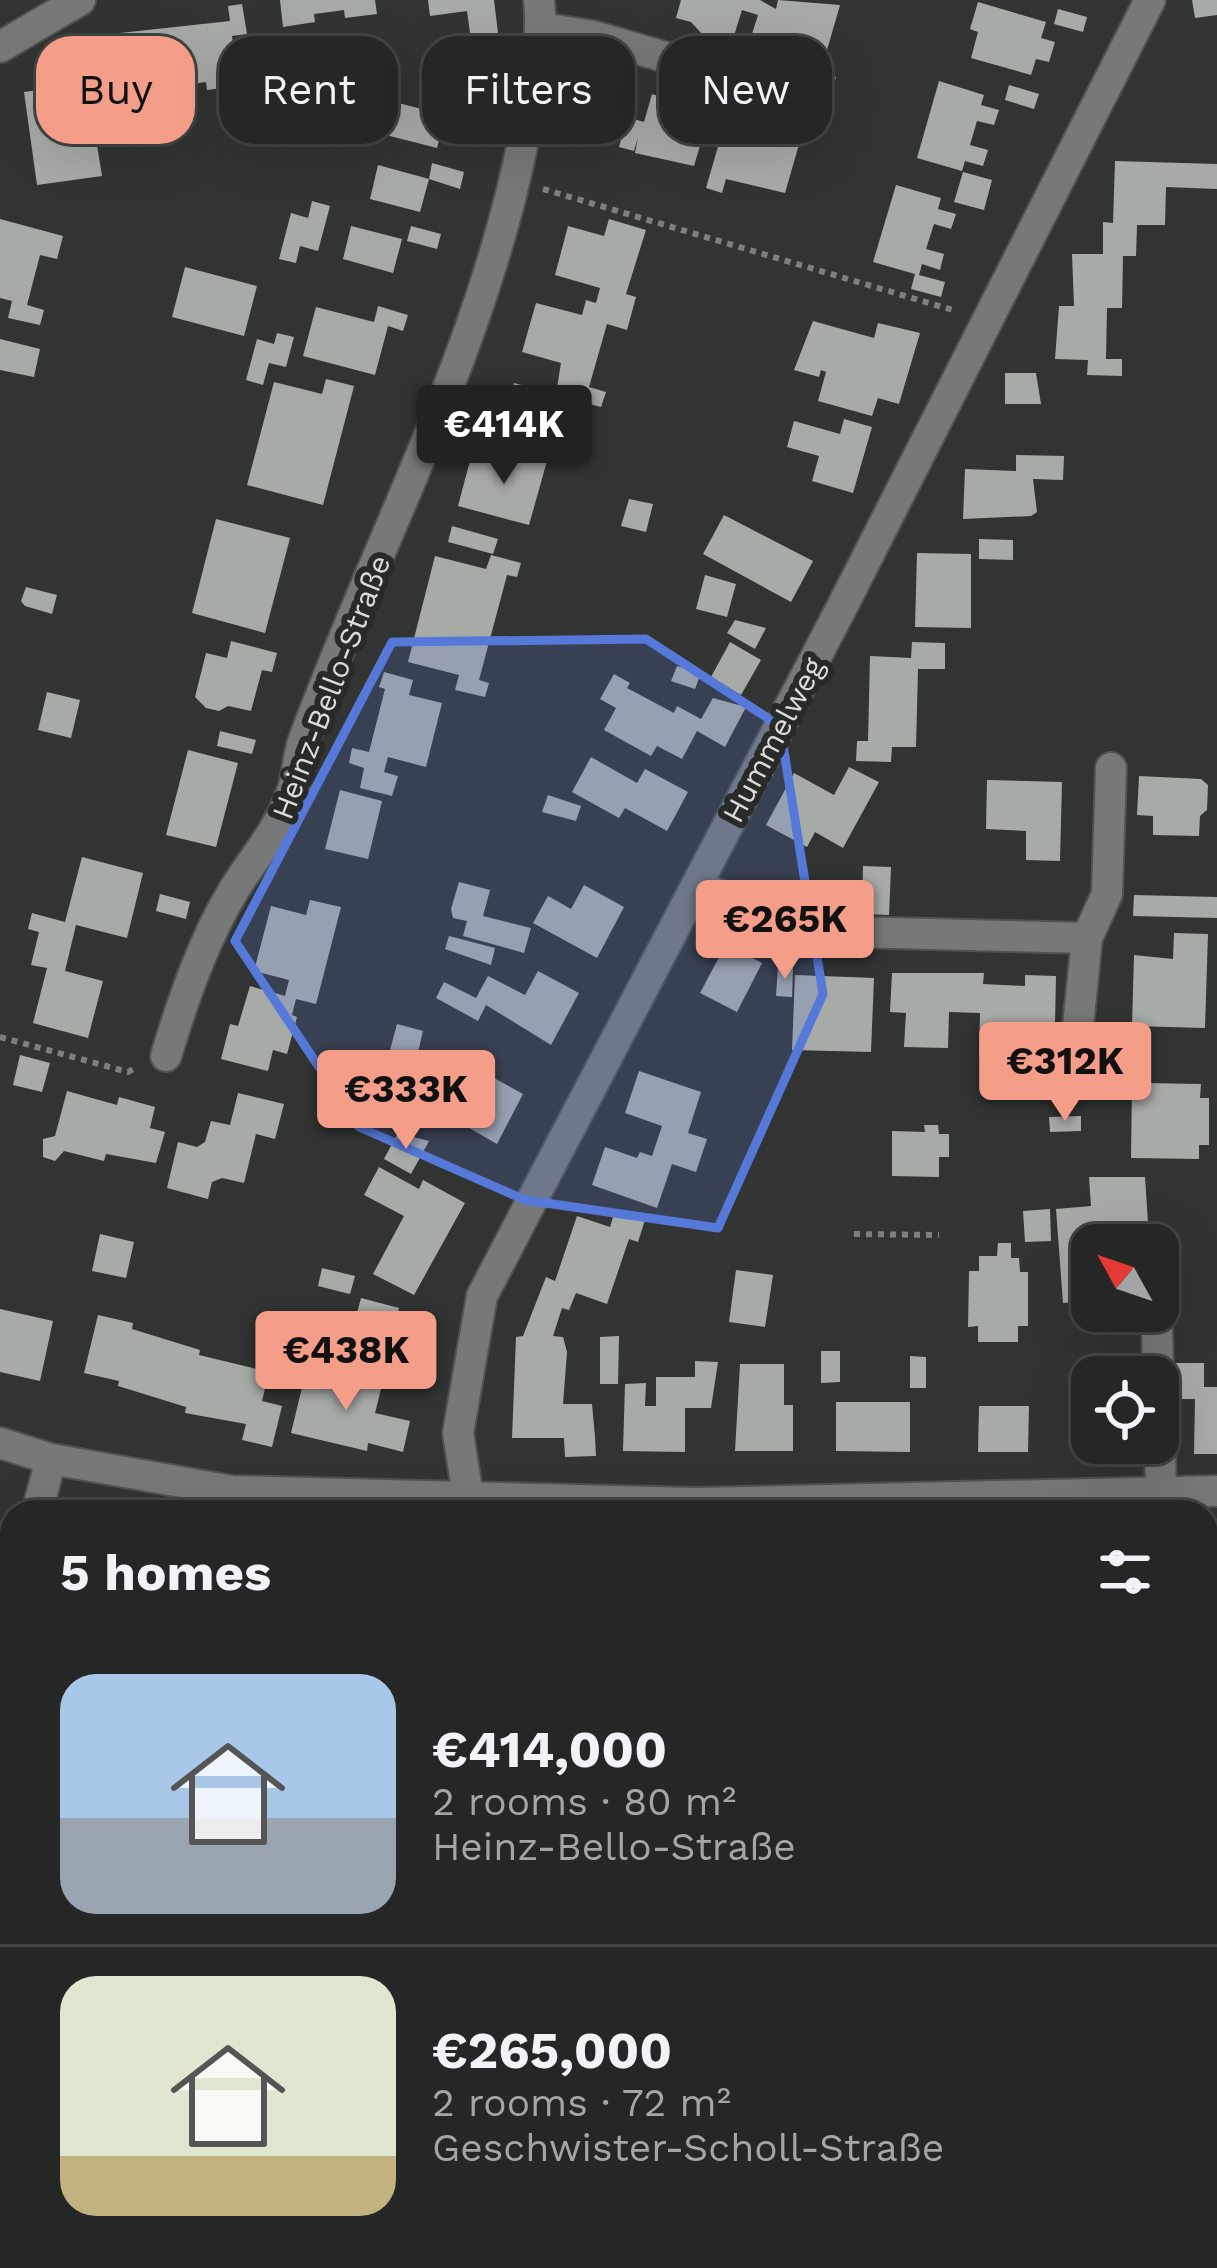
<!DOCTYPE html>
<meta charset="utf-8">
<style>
body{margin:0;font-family:"Work Sans",sans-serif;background:#313332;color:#f1f3f6;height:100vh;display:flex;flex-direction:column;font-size:45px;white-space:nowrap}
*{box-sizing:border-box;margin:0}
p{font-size:39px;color:#a3a5a7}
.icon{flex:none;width:66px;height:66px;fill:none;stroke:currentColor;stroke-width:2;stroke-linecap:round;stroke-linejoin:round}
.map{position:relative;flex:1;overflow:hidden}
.drawer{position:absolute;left:0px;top:1500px;width:1218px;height:768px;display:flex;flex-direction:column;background:#252726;border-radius:36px 36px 0 0;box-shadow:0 12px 48px #0002,0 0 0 3px #424443}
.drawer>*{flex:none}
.hud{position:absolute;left:36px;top:36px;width:1146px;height:108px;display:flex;gap:24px}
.needle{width:78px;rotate:310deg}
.controls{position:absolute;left:1071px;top:1224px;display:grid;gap:24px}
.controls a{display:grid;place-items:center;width:108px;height:108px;border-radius:24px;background:#252726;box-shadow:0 12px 48px #0002,0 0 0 3px #424443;font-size:60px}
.price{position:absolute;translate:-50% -102px;padding:0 27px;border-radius:12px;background:#f49e8a;color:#111;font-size:39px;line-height:78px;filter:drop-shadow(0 3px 6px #0008)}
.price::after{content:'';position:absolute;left:50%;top:72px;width:36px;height:27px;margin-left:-18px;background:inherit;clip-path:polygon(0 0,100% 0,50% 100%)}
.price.on{background:#222;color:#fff}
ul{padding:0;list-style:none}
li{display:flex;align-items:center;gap:36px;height:300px;padding:0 60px}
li+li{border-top:3px solid #424443}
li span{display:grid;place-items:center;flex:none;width:336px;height:240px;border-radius:36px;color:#555}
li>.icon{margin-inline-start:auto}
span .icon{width:144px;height:144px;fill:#fffc;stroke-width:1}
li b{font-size:51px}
h2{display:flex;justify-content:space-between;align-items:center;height:144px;padding:0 60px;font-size:51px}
.chip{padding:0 42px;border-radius:36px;background:#252726;box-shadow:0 12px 48px #0002,0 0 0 3px #424443;font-size:42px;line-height:108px}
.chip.on{background:#f49e8a;color:#111}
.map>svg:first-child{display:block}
</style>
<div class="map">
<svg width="1217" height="2268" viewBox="0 0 1217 2268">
<rect width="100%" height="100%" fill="#313432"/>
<path fill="#64362c" d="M0,1930H12V2216L0,2213Z"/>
<path fill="#a7aba8" d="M280,0H375L377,14L345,18L344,10L330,12L314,14L315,22L283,27Z
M428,0H494L501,58L474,62L467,11L430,16Z
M681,0H760L776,9L778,0L840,5L823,64L792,59L765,43L767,38L752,34L758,15L742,10L733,39L702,34L691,22L676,18Z
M1192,0H1217V15L1195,18Z
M978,2L1046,22L1041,38L1055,42L1049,62L1036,59L1031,75L971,58L978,32L970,29Z
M242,4L247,34L232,36L239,86L207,90L206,82L191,84L175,86L177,94L145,99L140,61L125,63L127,80L97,84L93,54L123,50L120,33L230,21L228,6Z
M1058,9L1087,17L1083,32L1054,24Z
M587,67L623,78L608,130L572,119L567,135L550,130L561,94L578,98Z
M821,72L836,77L820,132L804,128L808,116L788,111L798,78L817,83Z
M939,81L984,95L981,105L999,110L994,125L977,121L970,145L988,150L983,166L965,161L962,171L917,158Z
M89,83L93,115L85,116L87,130L90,146L97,145L102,176L37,185L24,92Z
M1009,85L1039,94L1034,109L1005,100Z
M452,87L483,96L475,123L446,115L437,148L386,135L394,102L446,115Z
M652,94L667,99L682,95L711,108L694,166L635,153L638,137L634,151L619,147L627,117L644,122Z
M743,120L773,121L802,134L785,193L726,179L722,193L706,188L719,143L735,147Z
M1115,161L1217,164V189L1166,187L1165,225H1137L1136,256H1123L1122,308H1107L1106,359H1122V376L1087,375L1088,360L1055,359L1059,306H1074L1072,254H1103V222L1113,223Z
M432,163L464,172L460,189L429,179Z
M378,165L429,179L420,212L370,199Z
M963,172L992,180L984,210L954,202Z
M896,185L941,198L938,209L956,214L951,229L934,224L926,249L944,254L940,270L922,264L919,275L945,282L941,297L911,289L915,274L873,262Z
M312,201L330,206L318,251L300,246L296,263L279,259L291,213L308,218Z
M0,219L63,236L57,259L40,255L27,305L44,310L40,325L8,318L12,301L0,298Z
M609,219L646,230L626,294L636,297L627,330L607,324L589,387L606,392L601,407L585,403L572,452L500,432L514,383L556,394L561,363L522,352L536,303L582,315L586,300L596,303L600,288L555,275L568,226L604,236Z
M351,226L402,239L393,273L343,259Z
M411,226L441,234L437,249L407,241Z
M185,267L257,286L244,336L172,317Z
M378,306L408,315L403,331L388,326L375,375L303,356L316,307L374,322Z
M813,321L874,338L878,323L920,333L899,404L878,398L872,416L818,401L826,372L821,370L819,377L794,370Z
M277,333L294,337L286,367L269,363L263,385L246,380L257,339L274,344Z
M0,339L40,349L34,377L0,370Z
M1005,373H1036L1041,404H1005Z
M326,379L354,386L323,505L247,485L274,382L322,394Z
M844,419L872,427L853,493L812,481L819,456L787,447L794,421L840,434Z
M511,451L547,461L529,525L458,506L471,457L507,466Z
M1016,455L1064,456L1063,480L1033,479L1037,512L1031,516L963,519L965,469L1016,471Z
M629,499L653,504L646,532L621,526Z
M724,515L813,561L791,602L703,554Z
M216,519L290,538L265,633L192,613Z
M452,526L498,539L493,554L448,542Z
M979,539L1013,540V560L979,559Z
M917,553L971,554V628L915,627Z
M491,555L521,563L517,577L507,575L479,680L489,683L485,697L455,690L459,675L408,662L435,556L486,569Z
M705,575L736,584L727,617L696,609Z
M26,587L57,595L52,614L25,606L21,601Z
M735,620L766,628L755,649L727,633Z
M231,641L277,653L272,672L262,670L251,711L228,706L219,711L206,708L195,697L206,653L227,658Z
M730,642L761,660L741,695L711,677Z
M912,642L945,643V669H918L916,747H892L891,762L856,761L857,741H868L870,656L911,658Z
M677,666L701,673L695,689L671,681Z
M384,672L413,680L409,695L442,703L426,767L388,757L384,772L398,776L392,796L360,788L364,768L349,763L352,748L369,752L385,689L379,687Z
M614,674L630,683L627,688L674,713L677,706L701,719L713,698L746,707L725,747L697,731L682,759L657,746L651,756L604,730L616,708L600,699Z
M47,692L80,700L71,738L38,730Z
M220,731L256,740L252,754L217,746Z
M188,750L238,763L216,847L166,835Z
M591,757L637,783L645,769L688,792L667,831L625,808L619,818L572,792Z
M849,767L879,782L843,848L815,832L807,847L766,825L794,773L834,795Z
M1139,776L1201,779L1208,785L1207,810L1200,816L1199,836L1153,835V816L1137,815Z
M987,780L1062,782L1060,861L1026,860V831L986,829Z
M340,790L382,801L368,859L325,849Z
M548,795L581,806L576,821L542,812Z
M82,857L143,873L127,938L76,925L65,971L103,981L88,1038L33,1023L47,968L31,965L39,932L28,929L32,913L65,922Z
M863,866L891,867L889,915L862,914Z
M459,882L490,890L483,916L531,928L524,953L463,936L467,921L453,918L451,909Z
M584,885L624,907L597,958L533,923L548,896L571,909Z
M160,894L190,902L186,919L156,911Z
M1134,895L1217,897V918L1133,916Z
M310,900L341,907L316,1004L296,999L292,1015L297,1017L287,1054L273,1050L268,1071L221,1059L230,1024L238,1026L250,986L285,996L289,980L254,971L271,906L306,915Z
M1174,933L1208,934L1205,1028L1132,1026L1134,955L1173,959Z
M449,936L495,948L491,965L445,949Z
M726,944L762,963L737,1012L700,993Z
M778,966L793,967L792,997L776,996Z
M538,971L579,993L551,1045L486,1005L478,1021L436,998L444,982L476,998L488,976L525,995Z
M892,973H984L983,984L1025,986V975L1056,976L1055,1024L1023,1022L1022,1059L979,1057L980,1013L949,1012L948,1048L904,1047L906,1013L890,1012Z
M795,975L874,978L871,1052L792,1050Z
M397,1024L423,1031L416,1061L389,1054Z
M20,1055L50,1063L42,1092L13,1085Z
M1113,1065L1145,1066L1144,1083L1201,1084L1200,1098H1209V1145H1199V1159L1131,1158L1132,1083H1113Z
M438,1066L475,1086L483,1072L523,1094L497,1144L419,1099Z
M639,1071L701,1092L688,1133L707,1139L696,1172L672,1164L657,1208L592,1185L605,1147L637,1158L640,1152L652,1156L662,1126L625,1113Z
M67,1091L117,1105L119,1097L155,1107L150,1128L165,1132L156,1163L106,1154L104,1161L64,1151L55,1161L43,1157V1139L55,1136Z
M238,1093L284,1104L275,1139L256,1134L244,1183L222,1178L212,1182L208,1199L167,1188L178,1142L197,1147L205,1142L211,1121L230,1125Z
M403,1102L420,1109L409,1135L392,1128Z
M1081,1116V1131L1050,1132L1049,1117Z
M924,1125H938L939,1134H949V1157H939V1177L892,1176V1131L925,1132Z
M398,1133L429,1141L411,1174L384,1159Z
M379,1167L419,1189L423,1180L465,1203L414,1295L373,1274L404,1216L364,1195Z
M1089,1177H1145L1149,1238L1095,1241L1092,1301L1063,1303L1056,1209L1091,1206Z
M1050,1209L1051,1241L1025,1242L1023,1211Z
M615,1210L645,1220L638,1242L629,1239L607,1304L576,1293L569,1310L562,1308L553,1336L563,1337L567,1352L563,1404H592L595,1437L596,1456L565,1457L564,1438H512L516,1337L523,1336L546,1277L555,1281L577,1216L610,1227Z
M100,1234L134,1242L126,1278L92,1271Z
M998,1243H1011V1258H1019L1020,1272H1028V1326H1018V1342H978V1326L968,1327L969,1271H979V1256H997Z
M322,1268L355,1276L350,1294L318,1286Z
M736,1270L773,1275L765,1327L729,1322Z
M361,1298L399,1308L392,1338L353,1328Z
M0,1309L53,1321L40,1381L0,1372Z
M98,1315L133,1323L132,1329L200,1350L199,1355L269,1372L262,1401L282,1406L272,1447L242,1440L246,1424L185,1413L186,1407L118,1386L119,1381L84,1373Z
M619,1336L618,1384H600V1337Z
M821,1351H840V1382L821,1383Z
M910,1356L926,1357V1388H910Z
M695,1361L718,1362L711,1408H685V1452L623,1451L625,1384L646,1383L645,1406H656V1377H695Z
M1172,1363H1204V1387H1217V1454H1194L1195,1399H1175Z
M740,1364H784V1405H793V1451H735Z
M307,1367L382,1385L375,1413L410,1421L403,1452L368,1443L367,1451L291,1433Z
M1068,1382H1086V1414L1070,1413Z
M836,1402H910V1452L836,1451Z
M979,1406H1029L1028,1452H978Z
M1090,1443H1148V1453L1090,1452Z
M1206,1612H1217V1646H1206Z
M1217,1980V2077L1206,2078V1981Z
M1206,2192H1217V2268H1209Z
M419,2256H456L468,2259L465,2268H415Z
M576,2256H626L627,2268H577Z"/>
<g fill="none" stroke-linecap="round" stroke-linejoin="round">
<g stroke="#4f5250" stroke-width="34">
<path id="minor" d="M542,28L593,36L761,85
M0,47L80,0
M697,885L771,919L814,931L1087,938L1074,1065
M1087,938L1107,894L1111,768
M166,1056C183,1000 204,938 235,888C255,856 278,831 291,795C298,778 297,759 303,742C380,533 493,330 529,108C535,72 543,37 539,0
M1149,1311L1157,1325L1161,1493
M0,1443L51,1459L232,1491L696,1503L1217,1491
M468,1496L458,1433L482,1296L843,605L1150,0
M37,1512L51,1459
M12,1612V1627
M504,2256V2268
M1116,2256L1117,2268"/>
</g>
<g stroke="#4f5250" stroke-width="34">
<path id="major" d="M1206,1802L1217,1801
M0,1877H12"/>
</g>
<path stroke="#7d807e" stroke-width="6" stroke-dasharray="6 6" stroke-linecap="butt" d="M543,189L956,311
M0,1037L128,1072L135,1068
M854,1234L939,1235"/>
<use href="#minor" stroke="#767977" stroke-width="30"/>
<use href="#major" stroke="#b17e72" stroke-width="30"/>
</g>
<path fill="#5679d9" fill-opacity="0.2" stroke="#5679d9" stroke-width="9" stroke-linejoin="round" d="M646,639L780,726L823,994L718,1228L525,1200L359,1127L235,941L392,642Z"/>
<g text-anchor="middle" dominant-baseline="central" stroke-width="12" stroke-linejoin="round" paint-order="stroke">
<g font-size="30" fill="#dadcdb" stroke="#282a28">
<text transform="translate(331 687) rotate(-69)">Heinz-Bello-Straße</text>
<text transform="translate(773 740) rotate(-62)">Hummelweg</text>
</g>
</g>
</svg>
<div class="controls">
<a><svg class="needle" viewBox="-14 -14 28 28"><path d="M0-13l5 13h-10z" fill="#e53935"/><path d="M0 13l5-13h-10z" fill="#a3a5a7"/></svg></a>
<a><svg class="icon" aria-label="locate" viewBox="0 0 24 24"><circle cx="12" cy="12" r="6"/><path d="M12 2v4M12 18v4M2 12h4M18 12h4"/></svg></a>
</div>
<b class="price on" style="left:504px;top:487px">€414K</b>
<b class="price" style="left:785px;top:982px">€265K</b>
<b class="price" style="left:1065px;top:1124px">€312K</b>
<b class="price" style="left:406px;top:1152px">€333K</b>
<b class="price" style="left:346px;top:1413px">€438K</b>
<div class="hud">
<a class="chip on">Buy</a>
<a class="chip">Rent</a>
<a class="chip">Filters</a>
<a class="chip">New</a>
</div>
<section class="drawer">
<h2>5 homes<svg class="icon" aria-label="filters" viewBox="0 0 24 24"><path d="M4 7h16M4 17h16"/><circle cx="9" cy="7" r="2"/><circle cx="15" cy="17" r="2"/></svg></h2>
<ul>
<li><span style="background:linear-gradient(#a9c7e8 60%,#9aa5b1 0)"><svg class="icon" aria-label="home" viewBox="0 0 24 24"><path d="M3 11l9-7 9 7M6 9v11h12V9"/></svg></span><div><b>€414,000</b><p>2 rooms · 80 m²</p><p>Heinz-Bello-Straße</p></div></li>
<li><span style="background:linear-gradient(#dfe7d0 75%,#c2b280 0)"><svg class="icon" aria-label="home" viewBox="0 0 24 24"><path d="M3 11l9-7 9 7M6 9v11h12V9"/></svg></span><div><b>€265,000</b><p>2 rooms · 72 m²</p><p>Geschwister-Scholl-Straße</p></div></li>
</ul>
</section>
</div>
